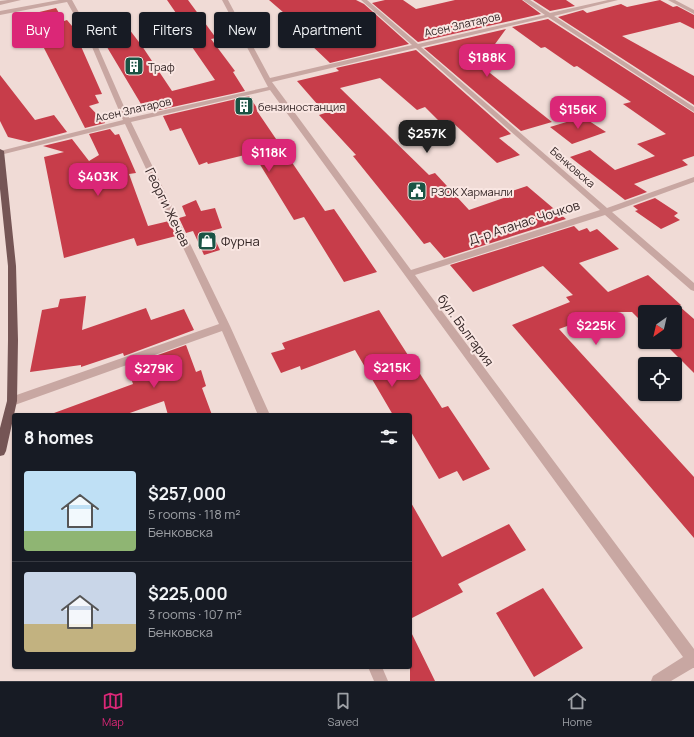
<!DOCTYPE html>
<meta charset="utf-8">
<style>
body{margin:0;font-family:Manrope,sans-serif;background:#20242c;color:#f1f3f6;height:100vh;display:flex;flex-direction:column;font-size:15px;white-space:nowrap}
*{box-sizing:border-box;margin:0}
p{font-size:13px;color:#9ea1a6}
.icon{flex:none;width:22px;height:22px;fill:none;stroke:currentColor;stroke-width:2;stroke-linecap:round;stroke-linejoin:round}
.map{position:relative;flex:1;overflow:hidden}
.panel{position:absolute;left:12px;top:413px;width:400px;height:256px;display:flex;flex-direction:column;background:#171b24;border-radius:4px;box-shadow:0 1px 3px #0004}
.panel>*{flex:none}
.guide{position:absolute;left:12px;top:12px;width:400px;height:36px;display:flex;gap:8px}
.needle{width:26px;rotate:214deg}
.buttons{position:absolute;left:638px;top:305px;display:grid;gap:8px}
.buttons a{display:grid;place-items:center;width:44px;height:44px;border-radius:4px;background:#171b24;box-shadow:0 1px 3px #0004;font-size:20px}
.price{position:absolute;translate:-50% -34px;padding:0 9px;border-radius:8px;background:#db2777;color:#fff;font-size:13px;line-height:26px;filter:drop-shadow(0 1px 2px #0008)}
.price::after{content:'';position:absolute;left:50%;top:24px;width:12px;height:9px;margin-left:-6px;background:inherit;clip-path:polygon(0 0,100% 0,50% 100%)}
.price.active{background:#222;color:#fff}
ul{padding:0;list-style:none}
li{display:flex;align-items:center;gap:12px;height:100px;padding:0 12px}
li+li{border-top:1px solid #363941}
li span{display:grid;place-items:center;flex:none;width:112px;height:80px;border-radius:4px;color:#555}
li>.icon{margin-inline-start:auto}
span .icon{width:48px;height:48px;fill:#fffc;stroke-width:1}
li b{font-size:17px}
h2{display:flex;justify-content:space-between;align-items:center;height:48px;padding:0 12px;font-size:17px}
.pill{padding:0 14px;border-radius:4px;background:#171b24;box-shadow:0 1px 3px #0004;font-size:14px;line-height:36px}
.pill.active{background:#db2777;color:#fff}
.tabs{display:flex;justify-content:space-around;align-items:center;height:56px;border-top:1px solid #363941;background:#171b24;font-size:11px;color:#9ea1a6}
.tabs a{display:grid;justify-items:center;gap:2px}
.tabs .active{color:#db2777}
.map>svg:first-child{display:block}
</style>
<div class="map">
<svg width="694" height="681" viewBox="0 0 694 681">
<rect width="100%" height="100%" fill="#f0dbd6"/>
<path fill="#c73d4a" d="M167,0H188L216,38L211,39L235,71L233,72L245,91L159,110L154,101L141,104L92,22L119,16L142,46L172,91L215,80L190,44L196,42Z
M269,0H356L364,4L409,44L330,63L288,23L291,22L288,20L291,19Z
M385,0H403L416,9L455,0H522L541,14L418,42L372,3Z
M533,0H566L575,6L550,11Z
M660,0L673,7L677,6L694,15V29L680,22L622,36L694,76V105L558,17L583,10L587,13L621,4L627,7Z
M56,8L64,21L67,20L72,26L102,94L95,95L99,103L89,106L105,123L85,128L27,15Z
M548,19L694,113V156L682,160L688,165L634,184L647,192L625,200L570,157L590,150L615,170L655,156L637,144L666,134L623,104L631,102L577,66L574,67L545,47L541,48L512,27Z
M506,29L490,51L499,57L476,62L552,122L521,131L424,48Z
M416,50L511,134L499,138L520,155L497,163L451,121L447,120L440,122L425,107L417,110L380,78L340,88L429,175L435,173L469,210L512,195L509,192L527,186L566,219L444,258L430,242L424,244L353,156L356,155L319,115L325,113L297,81L339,71L336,68Z
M0,75L35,120L54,115L67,132L29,142L8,137L0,121Z
M249,96L259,111H257L325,211L334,209L377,272L344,282L304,217L294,220L253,153L208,164L207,162L199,165L181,128L170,131L163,116Z
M583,117L606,132L572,144L550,127Z
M110,129L115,135L119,134L136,173L129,174L148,226L169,221L176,236L137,246L134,238L64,258L44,157L64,152L43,146L72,139L89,161L99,155L89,134Z
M655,198L678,213L674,216L680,220L661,229L635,211L638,210L633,206Z
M196,200L201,211L215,208L222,228L211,231L220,250L204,255L193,231L186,233L179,218L186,216L182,206Z
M574,226L579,231L587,228L590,232L597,229L619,249L579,263L608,292L648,275L681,305L679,306L694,319V373L663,342H675V312H645V325L632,312H606L559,329L694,477V538L512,325L570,302L566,297L573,295L543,266L473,292L450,265Z
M86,296L82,330L146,308L151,320L184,309L194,330L124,356L123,353L81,367V365L30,372L42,310L58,307L60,299Z
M379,310L442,408L448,406L490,469L463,481L457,471L439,479L410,430V415H393L355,350L301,370L300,366L281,373L271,353L285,349L282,343Z
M186,345L196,372L201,370L206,386L202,388L212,415H168L164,401L124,415H54V413L133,384L127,366Z
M410,501L442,557L509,524L526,550L458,584L463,592L410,619Z
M543,588L583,648L534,677L496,613Z
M410,630L435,681H410Z"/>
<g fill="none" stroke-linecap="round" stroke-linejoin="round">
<path fill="#c8a7a2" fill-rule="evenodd" d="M8,0H21L0,5V1Z
M59,0H72L98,47L129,118L268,87L222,0H228L270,78L412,45L361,0H367L418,44L545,15L523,0H530L550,13L608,0H618L554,16L694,107V112L548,17L421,47L607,208L694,177V182L612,212L694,283V291L691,290L605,215L415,275L694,649V668H693L671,681H651L653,676L683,657L270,90L131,122L230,326L270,415H258L222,331L12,406L8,404L7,401L8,398L219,324L125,124L0,155V151L123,120L92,47L67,2L0,15V11ZM416,48L600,210L411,270L272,82Z
M668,0H675L694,10V14Z
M368,667H382L388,681H374Z"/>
<path fill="#755555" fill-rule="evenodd" d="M0,149L4,151L16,266L18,340L17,401L6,451L4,455L0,456V428L7,401L8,340V266L0,189Z"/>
</g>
<defs>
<g id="building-square" transform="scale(1)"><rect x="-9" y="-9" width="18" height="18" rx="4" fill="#1a5445" stroke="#f9e6e2"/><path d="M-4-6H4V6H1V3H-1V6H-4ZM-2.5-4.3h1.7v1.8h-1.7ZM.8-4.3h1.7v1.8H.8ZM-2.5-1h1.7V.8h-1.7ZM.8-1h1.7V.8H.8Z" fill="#fff"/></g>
<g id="civic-square" transform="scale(1)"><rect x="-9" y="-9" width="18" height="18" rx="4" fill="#1a5445" stroke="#f9e6e2"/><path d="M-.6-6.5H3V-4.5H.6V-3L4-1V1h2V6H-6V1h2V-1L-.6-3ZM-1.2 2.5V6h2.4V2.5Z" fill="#fff"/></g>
<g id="shop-square" transform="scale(1)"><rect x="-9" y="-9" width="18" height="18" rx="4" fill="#1a5445" stroke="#f9e6e2"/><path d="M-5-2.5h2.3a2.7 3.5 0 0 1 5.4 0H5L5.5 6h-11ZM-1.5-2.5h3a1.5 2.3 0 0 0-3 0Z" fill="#fff"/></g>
</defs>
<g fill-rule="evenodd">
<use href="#building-square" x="134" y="66"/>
<use href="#building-square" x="244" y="106"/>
<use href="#civic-square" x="417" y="191"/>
<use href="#shop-square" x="207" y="241"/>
</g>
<g text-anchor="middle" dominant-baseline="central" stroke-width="4" stroke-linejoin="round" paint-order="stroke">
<g font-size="11" fill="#332525" stroke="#f9e6e2">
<text transform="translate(462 24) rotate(-13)">Асен Златаров</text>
<text transform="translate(133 109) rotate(-13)">Асен Златаров</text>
<text transform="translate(573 167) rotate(41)">Бенковска</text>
</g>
<g font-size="11" fill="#332525" stroke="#f9e6e2" text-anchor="start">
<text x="148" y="66">Траф</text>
<text x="258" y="106">бензиностанция</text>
<text x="431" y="191">РЗОК Харманли</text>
</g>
<g font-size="13" fill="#332525" stroke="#f9e6e2">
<text transform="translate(168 207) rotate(64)">Георги Жечев</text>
<text transform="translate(524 222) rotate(-18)">Д-р Атанас Чочков</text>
<text transform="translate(466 330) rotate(54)">бул. България</text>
</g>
<g font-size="13" fill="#332525" stroke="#f9e6e2" text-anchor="start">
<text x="221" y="241">Фурна</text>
</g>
</g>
</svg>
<div class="buttons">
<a><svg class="needle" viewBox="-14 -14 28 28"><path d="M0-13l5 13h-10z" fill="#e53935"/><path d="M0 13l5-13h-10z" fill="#9ea1a6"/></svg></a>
<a><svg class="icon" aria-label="locate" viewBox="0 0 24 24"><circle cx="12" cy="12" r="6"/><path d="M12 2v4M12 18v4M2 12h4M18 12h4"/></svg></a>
</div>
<b class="price" style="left:487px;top:78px">$188K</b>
<b class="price" style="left:578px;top:130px">$156K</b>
<b class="price active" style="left:427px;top:154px">$257K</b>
<b class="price" style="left:269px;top:173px">$118K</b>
<b class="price" style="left:98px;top:197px">$403K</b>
<b class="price" style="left:596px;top:346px">$225K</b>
<b class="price" style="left:392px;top:388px">$215K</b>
<b class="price" style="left:154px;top:389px">$279K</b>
<div class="guide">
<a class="pill active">Buy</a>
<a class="pill">Rent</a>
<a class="pill">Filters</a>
<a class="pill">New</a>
<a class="pill">Apartment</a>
</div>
<section class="panel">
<h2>8 homes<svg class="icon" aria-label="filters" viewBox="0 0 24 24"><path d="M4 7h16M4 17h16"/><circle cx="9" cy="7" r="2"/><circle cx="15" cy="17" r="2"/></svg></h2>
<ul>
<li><span style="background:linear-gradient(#bfe0f5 75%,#8fb573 0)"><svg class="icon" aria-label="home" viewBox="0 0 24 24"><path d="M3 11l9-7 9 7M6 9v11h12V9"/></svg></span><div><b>$257,000</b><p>5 rooms · 118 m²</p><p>Бенковска</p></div></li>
<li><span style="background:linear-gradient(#c9d6e8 65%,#c2b280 0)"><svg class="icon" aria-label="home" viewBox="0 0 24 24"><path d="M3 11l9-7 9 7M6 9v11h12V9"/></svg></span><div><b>$225,000</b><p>3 rooms · 107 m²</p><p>Бенковска</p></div></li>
</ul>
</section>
</div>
<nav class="tabs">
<a class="active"><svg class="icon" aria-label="map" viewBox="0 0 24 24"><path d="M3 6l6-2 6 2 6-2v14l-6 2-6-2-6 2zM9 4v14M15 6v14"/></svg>Map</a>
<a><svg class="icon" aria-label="saved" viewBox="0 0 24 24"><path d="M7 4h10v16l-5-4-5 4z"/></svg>Saved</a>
<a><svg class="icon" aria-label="home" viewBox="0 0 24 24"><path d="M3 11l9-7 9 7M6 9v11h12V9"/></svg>Home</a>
</nav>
